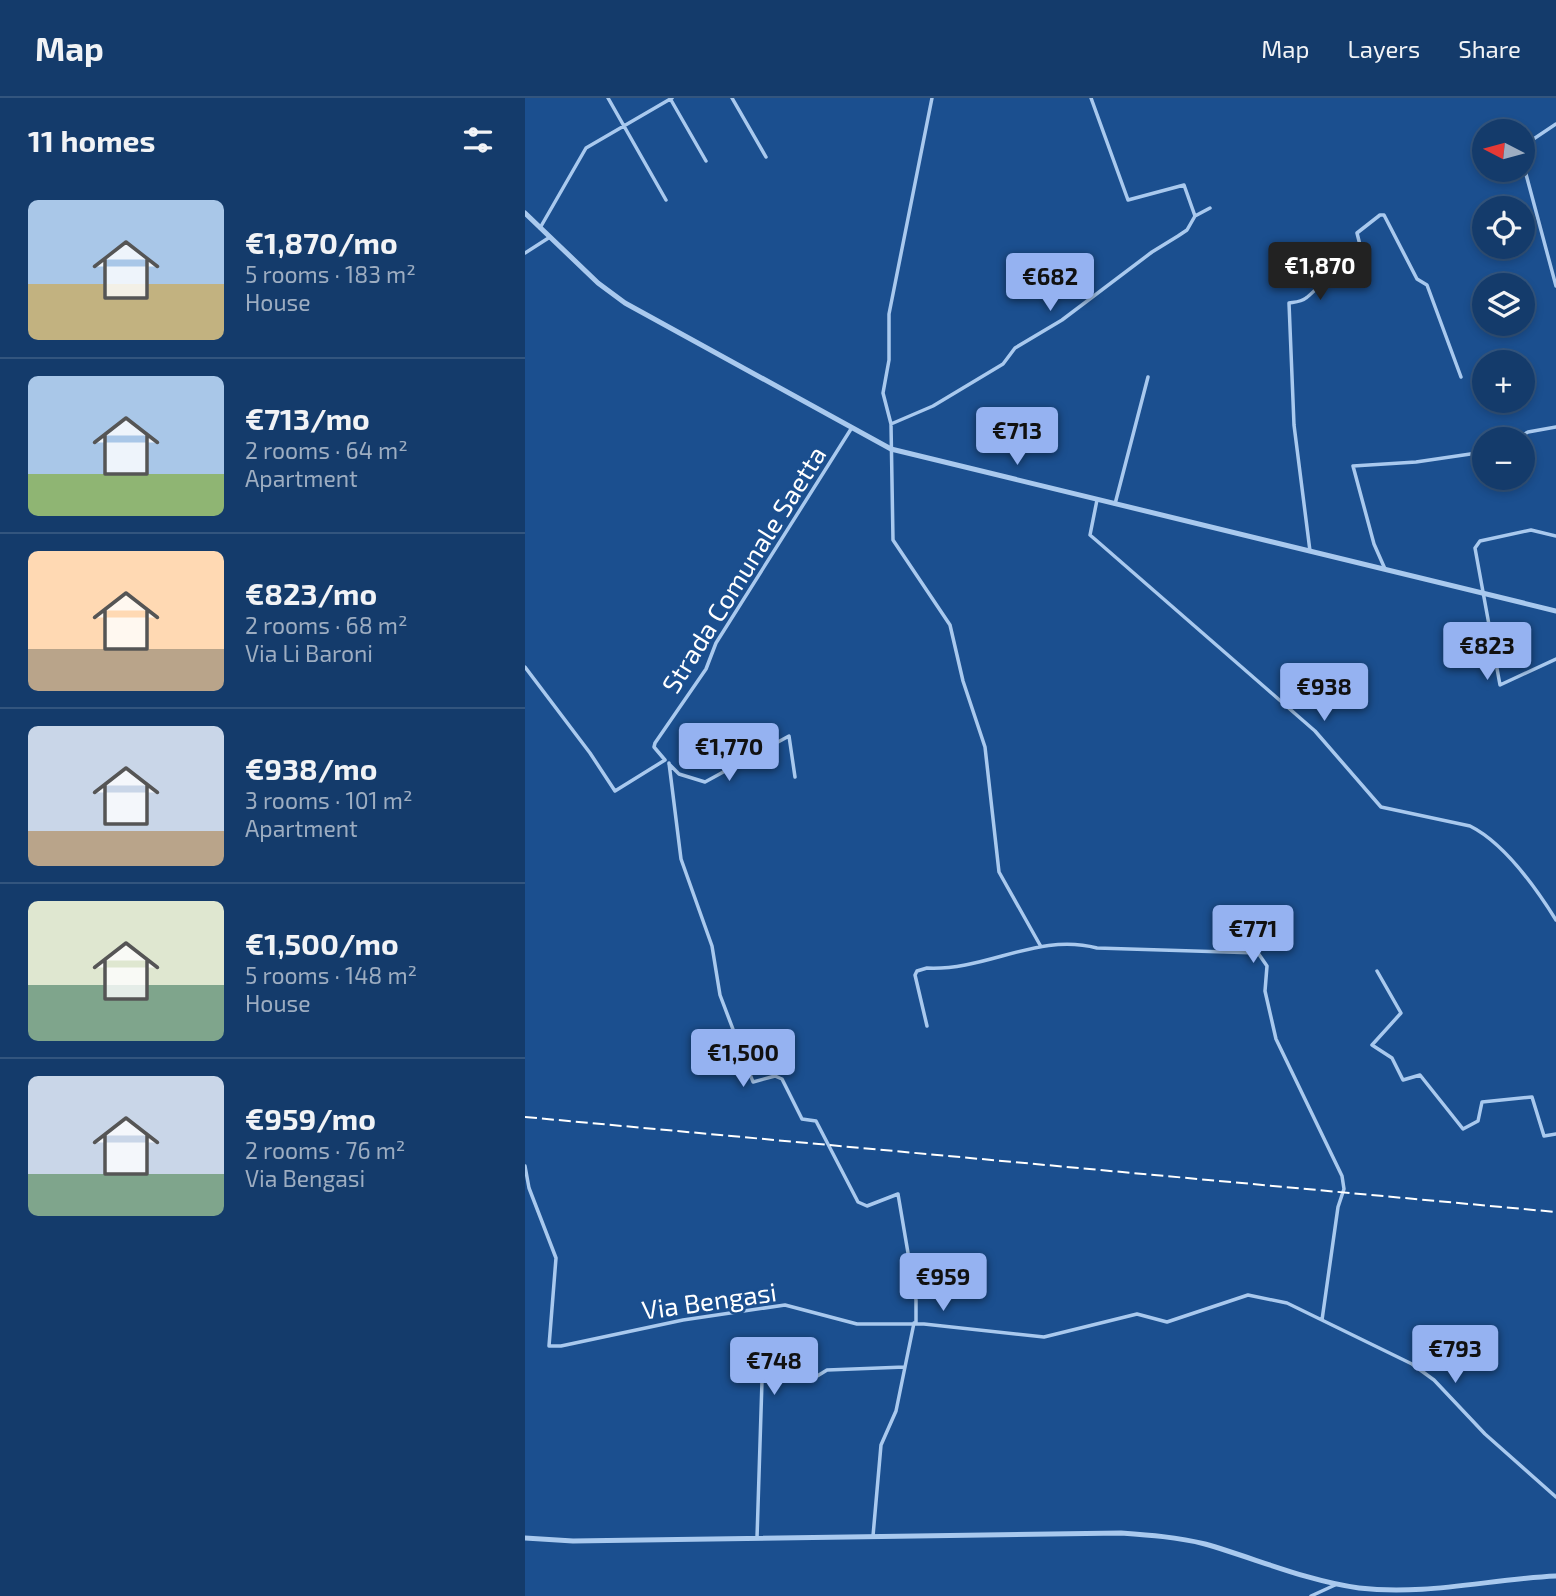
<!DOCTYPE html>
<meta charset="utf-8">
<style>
body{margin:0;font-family:"Exo 2",sans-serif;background:#1d4271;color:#f1f3f6;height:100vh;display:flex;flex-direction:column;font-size:26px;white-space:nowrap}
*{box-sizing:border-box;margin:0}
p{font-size:23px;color:#9dadc1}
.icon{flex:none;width:38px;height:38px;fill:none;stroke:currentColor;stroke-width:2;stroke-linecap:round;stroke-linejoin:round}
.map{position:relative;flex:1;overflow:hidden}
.panel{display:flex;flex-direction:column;background:#143b6b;width:525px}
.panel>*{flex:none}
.needle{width:46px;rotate:276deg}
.controls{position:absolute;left:947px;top:21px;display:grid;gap:14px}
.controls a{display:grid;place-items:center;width:63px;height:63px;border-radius:50%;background:#143b6b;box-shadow:0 4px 10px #0003,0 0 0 2px #33557e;font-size:35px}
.price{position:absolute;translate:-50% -60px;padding:0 16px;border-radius:7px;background:#95b2f1;color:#111;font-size:23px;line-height:46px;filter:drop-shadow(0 2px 4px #0008)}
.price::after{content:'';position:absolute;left:50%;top:42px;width:21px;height:16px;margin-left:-10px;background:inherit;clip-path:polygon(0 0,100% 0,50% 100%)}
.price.active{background:#222;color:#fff}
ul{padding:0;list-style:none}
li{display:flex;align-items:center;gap:21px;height:175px;padding:0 28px}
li+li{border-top:2px solid #33557e}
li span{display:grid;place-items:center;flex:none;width:196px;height:140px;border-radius:10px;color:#555}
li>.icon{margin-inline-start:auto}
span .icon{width:84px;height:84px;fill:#fffc;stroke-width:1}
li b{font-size:30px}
h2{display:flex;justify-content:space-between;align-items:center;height:84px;padding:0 28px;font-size:30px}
header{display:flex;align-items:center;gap:42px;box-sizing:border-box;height:98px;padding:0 35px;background:#143b6b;border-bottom:2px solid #33557e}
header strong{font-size:33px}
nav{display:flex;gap:38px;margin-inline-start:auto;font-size:24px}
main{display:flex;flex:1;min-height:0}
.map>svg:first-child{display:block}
</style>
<header>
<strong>Map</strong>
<nav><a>Map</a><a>Layers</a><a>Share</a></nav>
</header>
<main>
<section class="panel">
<h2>11 homes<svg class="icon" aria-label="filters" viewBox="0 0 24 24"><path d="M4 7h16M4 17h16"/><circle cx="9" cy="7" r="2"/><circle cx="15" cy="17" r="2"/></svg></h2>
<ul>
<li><span style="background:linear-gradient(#a9c7e8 60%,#c2b280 0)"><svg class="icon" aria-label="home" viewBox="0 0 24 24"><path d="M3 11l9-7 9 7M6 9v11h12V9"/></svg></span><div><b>€1,870/mo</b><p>5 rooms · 183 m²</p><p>House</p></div></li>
<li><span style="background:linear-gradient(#a9c7e8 70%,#8fb573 0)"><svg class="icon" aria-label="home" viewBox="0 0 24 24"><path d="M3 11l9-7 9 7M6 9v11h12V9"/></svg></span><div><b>€713/mo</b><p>2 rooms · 64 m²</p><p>Apartment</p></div></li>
<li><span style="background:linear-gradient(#ffd9b3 70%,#b9a48a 0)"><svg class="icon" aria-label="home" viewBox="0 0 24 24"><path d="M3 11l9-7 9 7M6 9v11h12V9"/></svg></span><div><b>€823/mo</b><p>2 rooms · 68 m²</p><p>Via Li Baroni</p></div></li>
<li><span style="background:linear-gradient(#c9d6e8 75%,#b9a48a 0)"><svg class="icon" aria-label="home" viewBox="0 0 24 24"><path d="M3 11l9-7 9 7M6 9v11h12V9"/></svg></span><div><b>€938/mo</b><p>3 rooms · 101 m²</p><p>Apartment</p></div></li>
<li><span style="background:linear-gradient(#dfe7d0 60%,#7fa58c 0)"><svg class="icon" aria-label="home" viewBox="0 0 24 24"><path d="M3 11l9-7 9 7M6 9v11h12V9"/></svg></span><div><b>€1,500/mo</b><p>5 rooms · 148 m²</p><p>House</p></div></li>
<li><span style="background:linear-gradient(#c9d6e8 70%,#7fa58c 0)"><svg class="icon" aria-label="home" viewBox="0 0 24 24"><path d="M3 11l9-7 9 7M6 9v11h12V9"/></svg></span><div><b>€959/mo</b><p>2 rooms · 76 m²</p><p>Via Bengasi</p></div></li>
</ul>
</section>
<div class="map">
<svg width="1031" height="1498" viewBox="0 0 1031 1498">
<rect width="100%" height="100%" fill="#1b4f8f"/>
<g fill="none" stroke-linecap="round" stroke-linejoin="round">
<path stroke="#a9c9ee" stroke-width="3.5" d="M83,0L141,102
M207,0L241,59
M407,0L364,216V262L358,295L366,326L368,442L425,527L438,583L460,649L474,774L515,847
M566,0L603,102L659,87L670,118
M146,2L181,63
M998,48L1031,26
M998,65L1031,188
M15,130L61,50L147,0
M0,155L25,139
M366,326L408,308L478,266L490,250L537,222L627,154L653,138L662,132L670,118L685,110
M991,341L1003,334L1031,329
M572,402L565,437L572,443L790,633L856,709L945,728C979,745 1011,790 1031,822
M590,406L623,279
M1031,438L1006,432L955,443L950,450L975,587L1031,561
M785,453L769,327L764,205C770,204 776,204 781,200C787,196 831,152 835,147L832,135L855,117H859L892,181L902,187L936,279
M860,471L849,446L828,368L891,364L959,354
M0,569L65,655L90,693L140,662L129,649L130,645L181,571L191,545L326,331
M144,665L156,761L187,848L195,897L228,984L250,978L257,981L277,1021L291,1023L333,1104L342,1108L373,1096L391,1202V1225
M144,666L154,676L180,684L264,638L270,679
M852,873L876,915L847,947L867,960L878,982L895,977L938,1031L953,1023L957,1004L1007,999L1019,1038L1031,1036
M402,928L390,877L392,873L402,870C462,873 513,834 572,850L733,855L742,868L740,893L751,941L817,1078L819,1091L813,1109L797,1222
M0,1068L4,1090L31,1160L24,1248H36L158,1222L260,1207L332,1226H399L519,1239L612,1216L642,1224L723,1197L762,1205L887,1266L909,1282L960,1336L1031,1399
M348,1438L356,1347L371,1313L389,1225
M232,1440L237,1283L241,1279L289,1280L302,1272L380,1269
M786,1498L810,1487"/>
<path stroke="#a9c9ee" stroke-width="5" d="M0,115L73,185L100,205L366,351L1031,513
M0,1440L48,1443L596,1435C624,1437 652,1439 680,1446C732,1461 782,1483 834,1490C900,1498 965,1481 1031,1478"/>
<path stroke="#fff" stroke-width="2" stroke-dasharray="12 5" stroke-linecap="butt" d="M0,1019L1031,1114"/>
</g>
<g text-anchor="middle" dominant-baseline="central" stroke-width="5" stroke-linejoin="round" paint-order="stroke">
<g font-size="26" fill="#fff" stroke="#1b4f8f">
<text transform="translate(218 471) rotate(-58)">Strada Comunale Saetta</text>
<text transform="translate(184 1202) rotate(-8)">Via Bengasi</text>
</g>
</g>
</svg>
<div class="controls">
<a><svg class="needle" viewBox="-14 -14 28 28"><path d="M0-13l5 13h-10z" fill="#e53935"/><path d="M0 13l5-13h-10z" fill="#9dadc1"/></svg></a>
<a><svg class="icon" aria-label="locate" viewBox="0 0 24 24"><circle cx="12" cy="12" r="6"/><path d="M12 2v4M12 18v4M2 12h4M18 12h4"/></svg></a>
<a><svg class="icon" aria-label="layers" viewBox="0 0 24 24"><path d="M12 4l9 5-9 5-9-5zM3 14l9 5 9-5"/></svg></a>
<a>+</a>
<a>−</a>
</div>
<b class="price active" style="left:795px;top:204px">€1,870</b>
<b class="price" style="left:525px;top:215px">€682</b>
<b class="price" style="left:492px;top:369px">€713</b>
<b class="price" style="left:962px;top:584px">€823</b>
<b class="price" style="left:799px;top:625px">€938</b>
<b class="price" style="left:204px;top:685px">€1,770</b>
<b class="price" style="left:728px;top:867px">€771</b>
<b class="price" style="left:218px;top:991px">€1,500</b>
<b class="price" style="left:418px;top:1215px">€959</b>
<b class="price" style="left:930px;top:1287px">€793</b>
<b class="price" style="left:249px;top:1299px">€748</b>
</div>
</main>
